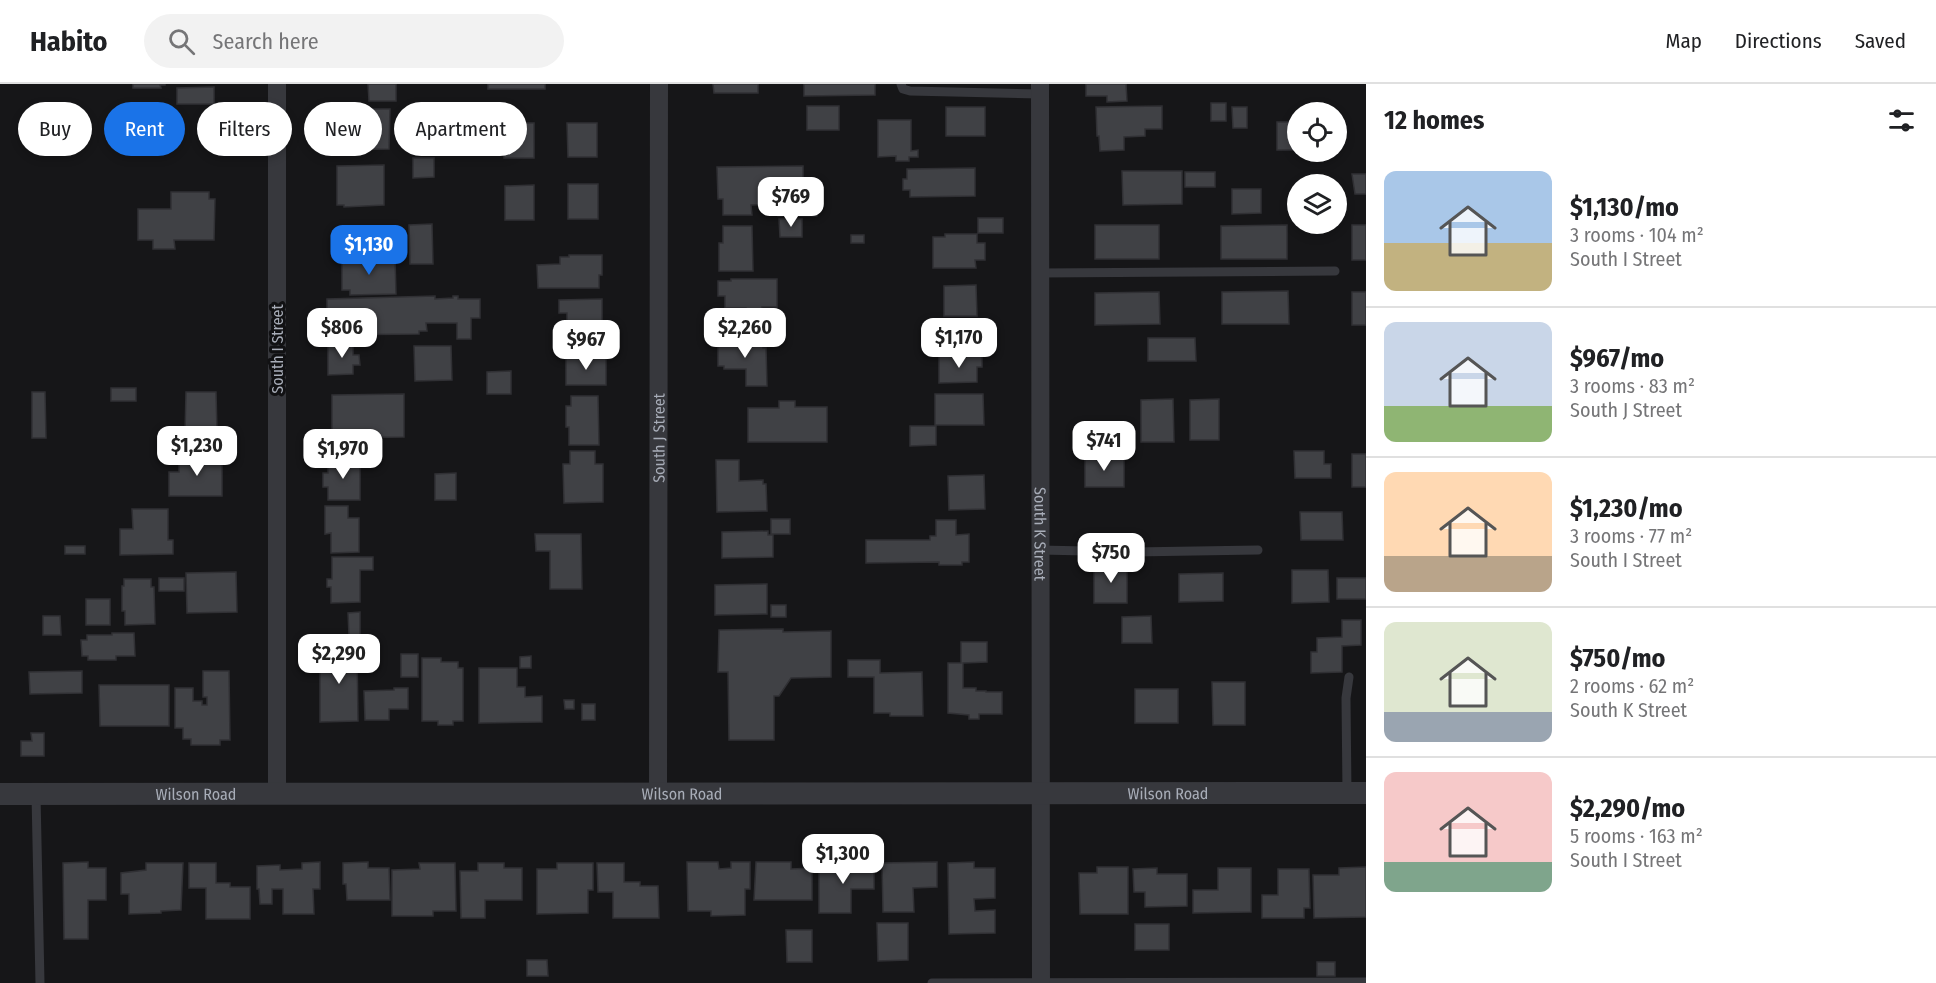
<!DOCTYPE html>
<meta charset="utf-8">
<style>
body{margin:0;font-family:"Fira Sans Condensed",sans-serif;background:#f2f2f2;color:#202124;height:100vh;display:flex;flex-direction:column;font-size:22px;white-space:nowrap}
*{box-sizing:border-box;margin:0}
p{font-size:20px;color:#757577}
.icon{flex:none;width:33px;height:33px;fill:none;stroke:currentColor;stroke-width:2;stroke-linecap:round;stroke-linejoin:round}
.map{position:relative;flex:1;overflow:hidden}
.details{display:flex;flex-direction:column;background:#fff;width:570px}
.details>*{flex:none}
.guide{position:absolute;left:18px;top:18px;width:570px;height:54px;display:flex;gap:12px}
.controls{position:absolute;left:1287px;top:18px;display:grid;gap:12px}
.controls a{display:grid;place-items:center;width:60px;height:60px;border-radius:50%;background:#fff;box-shadow:0 3px 9px #0003;font-size:30px}
.price{position:absolute;translate:-50% -51px;padding:0 14px;border-radius:12px;background:#fff;color:#222;font-size:20px;line-height:39px;filter:drop-shadow(0 2px 3px #0008)}
.price::after{content:'';position:absolute;left:50%;top:36px;width:18px;height:14px;margin-left:-9px;background:inherit;clip-path:polygon(0 0,100% 0,50% 100%)}
.price.on{background:#1a73e8;color:#fff}
ul{padding:0;list-style:none}
li{display:flex;align-items:center;gap:18px;height:150px;padding:0 18px}
li+li{border-top:2px solid #e0e0e0}
li span{display:grid;place-items:center;flex:none;width:168px;height:120px;border-radius:12px;color:#555}
li>.icon{margin-inline-start:auto}
span .icon{width:72px;height:72px;fill:#fffc;stroke-width:1}
li b{font-size:26px}
h2{display:flex;justify-content:space-between;align-items:center;height:72px;padding:0 18px;font-size:26px}
.pill{padding:0 21px;border-radius:27px;background:#fff;box-shadow:0 3px 9px #0003;font-size:21px;line-height:54px}
.pill.on{background:#1a73e8;color:#fff}
header{display:flex;align-items:center;gap:36px;box-sizing:border-box;height:84px;padding:0 30px;background:#fff;border-bottom:2px solid #e0e0e0}
header strong{font-size:28px}
nav{display:flex;gap:33px;margin-inline-start:auto;font-size:21px}
.search{width:420px;height:54px;background:#f2f2f2;display:flex;align-items:center;gap:15px;box-sizing:border-box;padding:0 21px;border-radius:33px;color:#757577;font-size:22px}
main{display:flex;flex:1;min-height:0}
.map>svg:first-child{display:block}
</style>
<header>
<strong>Habito</strong>
<div class="search"><svg class="icon" aria-label="search" viewBox="0 0 24 24"><circle cx="10" cy="10" r="6"/><path d="M15 15l6 6"/></svg>Search here</div>
<nav><a>Map</a><a>Directions</a><a>Saved</a></nav>
</header>
<main>
<div class="map">
<svg width="1366" height="899" viewBox="0 0 1366 899">
<rect width="100%" height="100%" fill="#161618"/>
<path fill="#404145" stroke="#303034" stroke-width="1.5" d="M133,0H165V1H160L161,4H133Z
M368,0H396V17H369Z
M488,0H545V5H488Z
M713,0H758V9H714Z
M804,0H875V11L804,12Z
M1086,0H1126L1127,17L1107,18V12H1086Z
M214,3V20H177V4Z
M1211,19H1226V37H1211Z
M807,22H839V46H807Z
M1162,22V45H1145V52L1124,53V66L1100,67L1099,52H1097L1096,23Z
M946,23H985V52H946Z
M1232,23H1247V44H1233Z
M338,25H390L389,65L338,66Z
M503,34H514V39H534V74H504Z
M878,36H911V67L918,66V73H909V77H896V72L878,73Z
M1277,38H1298V66H1277Z
M567,39H597V73H568Z
M413,74H434V93L413,94Z
M384,81V121L344,123V121H337V82Z
M803,82V109H817V132H778V120L751,121L752,131H723V115H718L717,83Z
M975,84V112L910,113V106H903V95H907V85Z
M1122,87H1182V120L1123,121Z
M1185,88H1215V103H1185Z
M1352,90H1366V110H1355Z
M568,100H598V135H568Z
M534,101V136H505V102Z
M1232,105H1261V129L1232,130Z
M171,108H209V115H215L214,156H174L175,165H153V156H138V125H171Z
M978,134H1003V149H978Z
M779,135H802V153H780Z
M432,140L433,180H410L409,141Z
M1095,141H1159V175H1095Z
M1287,141V175H1221V142Z
M1352,141H1366V176H1352Z
M723,142H752L753,187H719V159H723Z
M945,150H977V159H985V176H975L976,184H933V153H945Z
M851,151H864V159H851Z
M569,171H602V191H599V204H538L537,181L560,180V173H569Z
M395,174L396,210L350,211V206H342V175Z
M731,195H777V223H762V231H746V224H725V212H718V197H731Z
M976,201L977,232H944V202Z
M1288,207L1289,240H1222V208Z
M1159,208L1160,240L1095,241V209Z
M1352,208H1366V241H1352Z
M435,212V215L453,214V212H458V215H480V234H471V255H457V239H426L427,247H419V250L327,251V215Z
M602,215V252H567V229H559V216Z
M762,254L763,264H766L767,302H746V285H724V282H718V255Z
M1148,254H1195L1196,277H1148Z
M328,260H353V271H359L360,281H353V290L328,291Z
M414,262H451L452,296L415,297Z
M982,271V283H977V298L939,299V272Z
M606,273V301H566V274Z
M511,287V310H487V288Z
M111,304H136V317H111Z
M32,308H45L46,354H32Z
M186,308H216L217,348L185,349Z
M404,310V353L332,354V311Z
M935,310H983L984,341H935Z
M571,312H598L599,361H569V343H566V322H571Z
M1173,315L1174,358H1141V316Z
M1219,315V356H1190V316Z
M779,317H795V323H827V358H748V324H779Z
M910,342H936V361L910,362Z
M164,345H184V361H164Z
M570,367H595V380H603V418L564,419L563,380H570Z
M1294,367H1324V380H1331V394H1295Z
M1352,370H1366V403H1352Z
M222,371V412H169V388H179V372Z
M1085,374H1124V403H1085Z
M328,375H360V416H328V403H323V389H328Z
M716,376H739V397L763,396V400H766L767,427L717,428Z
M456,389V416H435V390Z
M984,391L985,425L949,426L948,392Z
M325,422H348V434H359V468L331,469V449L325,450Z
M132,425H168V456H173V470L120,471V445H133Z
M1300,428H1342L1343,456H1301Z
M771,435H790V450H771Z
M936,436H956V451L969,450V478H962V481H939V478L866,479V456H930V452H936Z
M768,447V451H773V473L722,474V448Z
M535,450H581L582,505H550V467H536Z
M65,462H85V470H65Z
M332,473H373V486H360V518L331,519V503H327V495H332Z
M1127,481V519H1094V482Z
M1292,486H1328L1329,518L1292,519Z
M236,488L237,528L187,529L186,489Z
M1223,489V517L1179,518V490Z
M159,494H184V507H159Z
M1337,494H1366V515H1337Z
M124,495H151V503H154L155,540L125,541V527H122V502H124Z
M767,500V530L715,531V501Z
M86,515H110V541H86Z
M771,521H786V533H771Z
M360,528V552H349L348,529Z
M43,532H60L61,551H43Z
M1151,532L1152,559H1122V533Z
M1342,536H1361V561L1342,562V588L1311,589V568H1317V554L1342,553Z
M783,545V548L831,547V593L791,594L779,612H774V656H729L728,588H718L719,546Z
M112,549H134L135,572H116V576H88V572H82L81,556H87V551H112Z
M961,558H987V578L963,579V604H976V607H986V608H1002V630H979V635H969V631L948,629V579H961Z
M320,565H357L358,637L320,638Z
M401,570H418V593H401Z
M531,572V584H520V573Z
M422,574H441V578H458V584H463V637H453V641H438V637H422Z
M848,576H880V589L922,588L923,632H890V629H874V593H848Z
M479,584H517V603H525V613L542,612V638L479,639Z
M82,587V609L30,610L29,588Z
M203,587H229L230,656H220V661H191V655H183V644H175V604H193V617H202V621H207V613H203Z
M1212,598H1245V641H1213Z
M99,601H169V642H100Z
M394,604H408V625H389V636H365L364,607L394,606Z
M1135,605H1178V639H1135Z
M564,616H574V625H565Z
M582,620H595V636H582Z
M31,649H44V672H21V657H32Z
M88,778V784H106V816H88V855H64L63,779Z
M320,778V805H313L314,830H283V805H272V820H260L259,805H257V782L280,781V786L302,785V779Z
M368,778V784H389L390,816H347L346,800H343V779Z
M687,778H718L719,785L731,784V778H750V805H745V831L711,832V827H688Z
M756,778H791V785L812,784V816H754Z
M937,778V803L913,804L914,828H883L882,779Z
M974,778V784H995V814L974,815L975,827L995,826V849L949,850L948,779Z
M146,779H183L181,826L161,827V829L129,830V810H121V789L146,786Z
M189,779H216V799H230V803H250V835H206V804H189Z
M419,779H455L456,827H433V832H392V786L420,785Z
M478,779H504V784H522V816H485V834H461L460,787H478Z
M557,779H593V806H588V829L537,830V785H557Z
M597,779H624V798H640V802H658L659,834H613V808H598Z
M824,779H831V784H839V779H874V805H851V829H819V785H825Z
M1097,783H1128V830H1080L1079,789H1097Z
M1366,783V833L1314,834L1313,791H1339V784Z
M1157,784V790H1187V822L1145,823V808H1134L1133,785Z
M1218,784H1251V828L1193,829V806H1218Z
M1278,785H1309L1310,824H1304V834H1262V811H1278Z
M877,839H908V876L878,877Z
M1135,840H1169V866H1135Z
M786,846H812V878H787Z
M527,876H547L548,892H527Z
M1317,878H1335V892H1317Z"/>
<g fill="none" stroke-linecap="round" stroke-linejoin="round">
<path stroke="#37383d" stroke-width="9" d="M901,0L903,5L910,7L1040,10
M1040,189L1335,187
M1040,466L1133,468L1258,466
M1347,709L1346,614L1349,593
M36,711L40,899
M932,899L1366,898"/>
<g stroke="#37383d" stroke-width="18">
<path id="s1" d="M1040,0L1041,899"/>
<path d="M277,710V0"/>
<path id="s2" d="M658,710L659,0"/>
</g>
<path stroke="#37383d" stroke-width="22" id="s3" d="M0,710L1366,709"/>
</g>
<g text-anchor="middle" dominant-baseline="central" stroke-width="6" stroke-linejoin="round" paint-order="stroke">
<g font-size="16" fill="#a8adb8" stroke="#111113">
<text transform="translate(277 265) rotate(-90)">South I Street</text>
<text stroke="none"><textPath href="#s2" startOffset="356">South J Street</textPath></text>
<text stroke="none"><textPath href="#s1" startOffset="450">South K Street</textPath></text>
<text stroke="none"><textPath href="#s3" startOffset="1168">Wilson Road</textPath></text>
<text stroke="none"><textPath href="#s3" startOffset="196">Wilson Road</textPath></text>
<text stroke="none"><textPath href="#s3" startOffset="682">Wilson Road</textPath></text>
</g>
</g>
</svg>
<div class="controls">
<a><svg class="icon" aria-label="locate" viewBox="0 0 24 24"><circle cx="12" cy="12" r="6"/><path d="M12 2v4M12 18v4M2 12h4M18 12h4"/></svg></a>
<a><svg class="icon" aria-label="layers" viewBox="0 0 24 24"><path d="M12 4l9 5-9 5-9-5zM3 14l9 5 9-5"/></svg></a>
</div>
<b class="price" style="left:791px;top:144px">$769</b>
<b class="price on" style="left:369px;top:192px">$1,130</b>
<b class="price" style="left:342px;top:275px">$806</b>
<b class="price" style="left:745px;top:275px">$2,260</b>
<b class="price" style="left:959px;top:285px">$1,170</b>
<b class="price" style="left:586px;top:287px">$967</b>
<b class="price" style="left:1104px;top:388px">$741</b>
<b class="price" style="left:197px;top:393px">$1,230</b>
<b class="price" style="left:343px;top:396px">$1,970</b>
<b class="price" style="left:1111px;top:500px">$750</b>
<b class="price" style="left:339px;top:601px">$2,290</b>
<b class="price" style="left:843px;top:801px">$1,300</b>
<div class="guide">
<a class="pill">Buy</a>
<a class="pill on">Rent</a>
<a class="pill">Filters</a>
<a class="pill">New</a>
<a class="pill">Apartment</a>
</div>
</div>
<section class="details">
<h2>12 homes<svg class="icon" aria-label="filters" viewBox="0 0 24 24"><path d="M4 7h16M4 17h16"/><circle cx="9" cy="7" r="2"/><circle cx="15" cy="17" r="2"/></svg></h2>
<ul>
<li><span style="background:linear-gradient(#a9c7e8 60%,#c2b280 0)"><svg class="icon" aria-label="home" viewBox="0 0 24 24"><path d="M3 11l9-7 9 7M6 9v11h12V9"/></svg></span><div><b>$1,130/mo</b><p>3 rooms · 104 m²</p><p>South I Street</p></div></li>
<li><span style="background:linear-gradient(#c9d6e8 70%,#8fb573 0)"><svg class="icon" aria-label="home" viewBox="0 0 24 24"><path d="M3 11l9-7 9 7M6 9v11h12V9"/></svg></span><div><b>$967/mo</b><p>3 rooms · 83 m²</p><p>South J Street</p></div></li>
<li><span style="background:linear-gradient(#ffd9b3 70%,#b9a48a 0)"><svg class="icon" aria-label="home" viewBox="0 0 24 24"><path d="M3 11l9-7 9 7M6 9v11h12V9"/></svg></span><div><b>$1,230/mo</b><p>3 rooms · 77 m²</p><p>South I Street</p></div></li>
<li><span style="background:linear-gradient(#dfe7d0 75%,#9aa5b1 0)"><svg class="icon" aria-label="home" viewBox="0 0 24 24"><path d="M3 11l9-7 9 7M6 9v11h12V9"/></svg></span><div><b>$750/mo</b><p>2 rooms · 62 m²</p><p>South K Street</p></div></li>
<li><span style="background:linear-gradient(#f6c9c9 75%,#7fa58c 0)"><svg class="icon" aria-label="home" viewBox="0 0 24 24"><path d="M3 11l9-7 9 7M6 9v11h12V9"/></svg></span><div><b>$2,290/mo</b><p>5 rooms · 163 m²</p><p>South I Street</p></div></li>
</ul>
</section>
</main>
